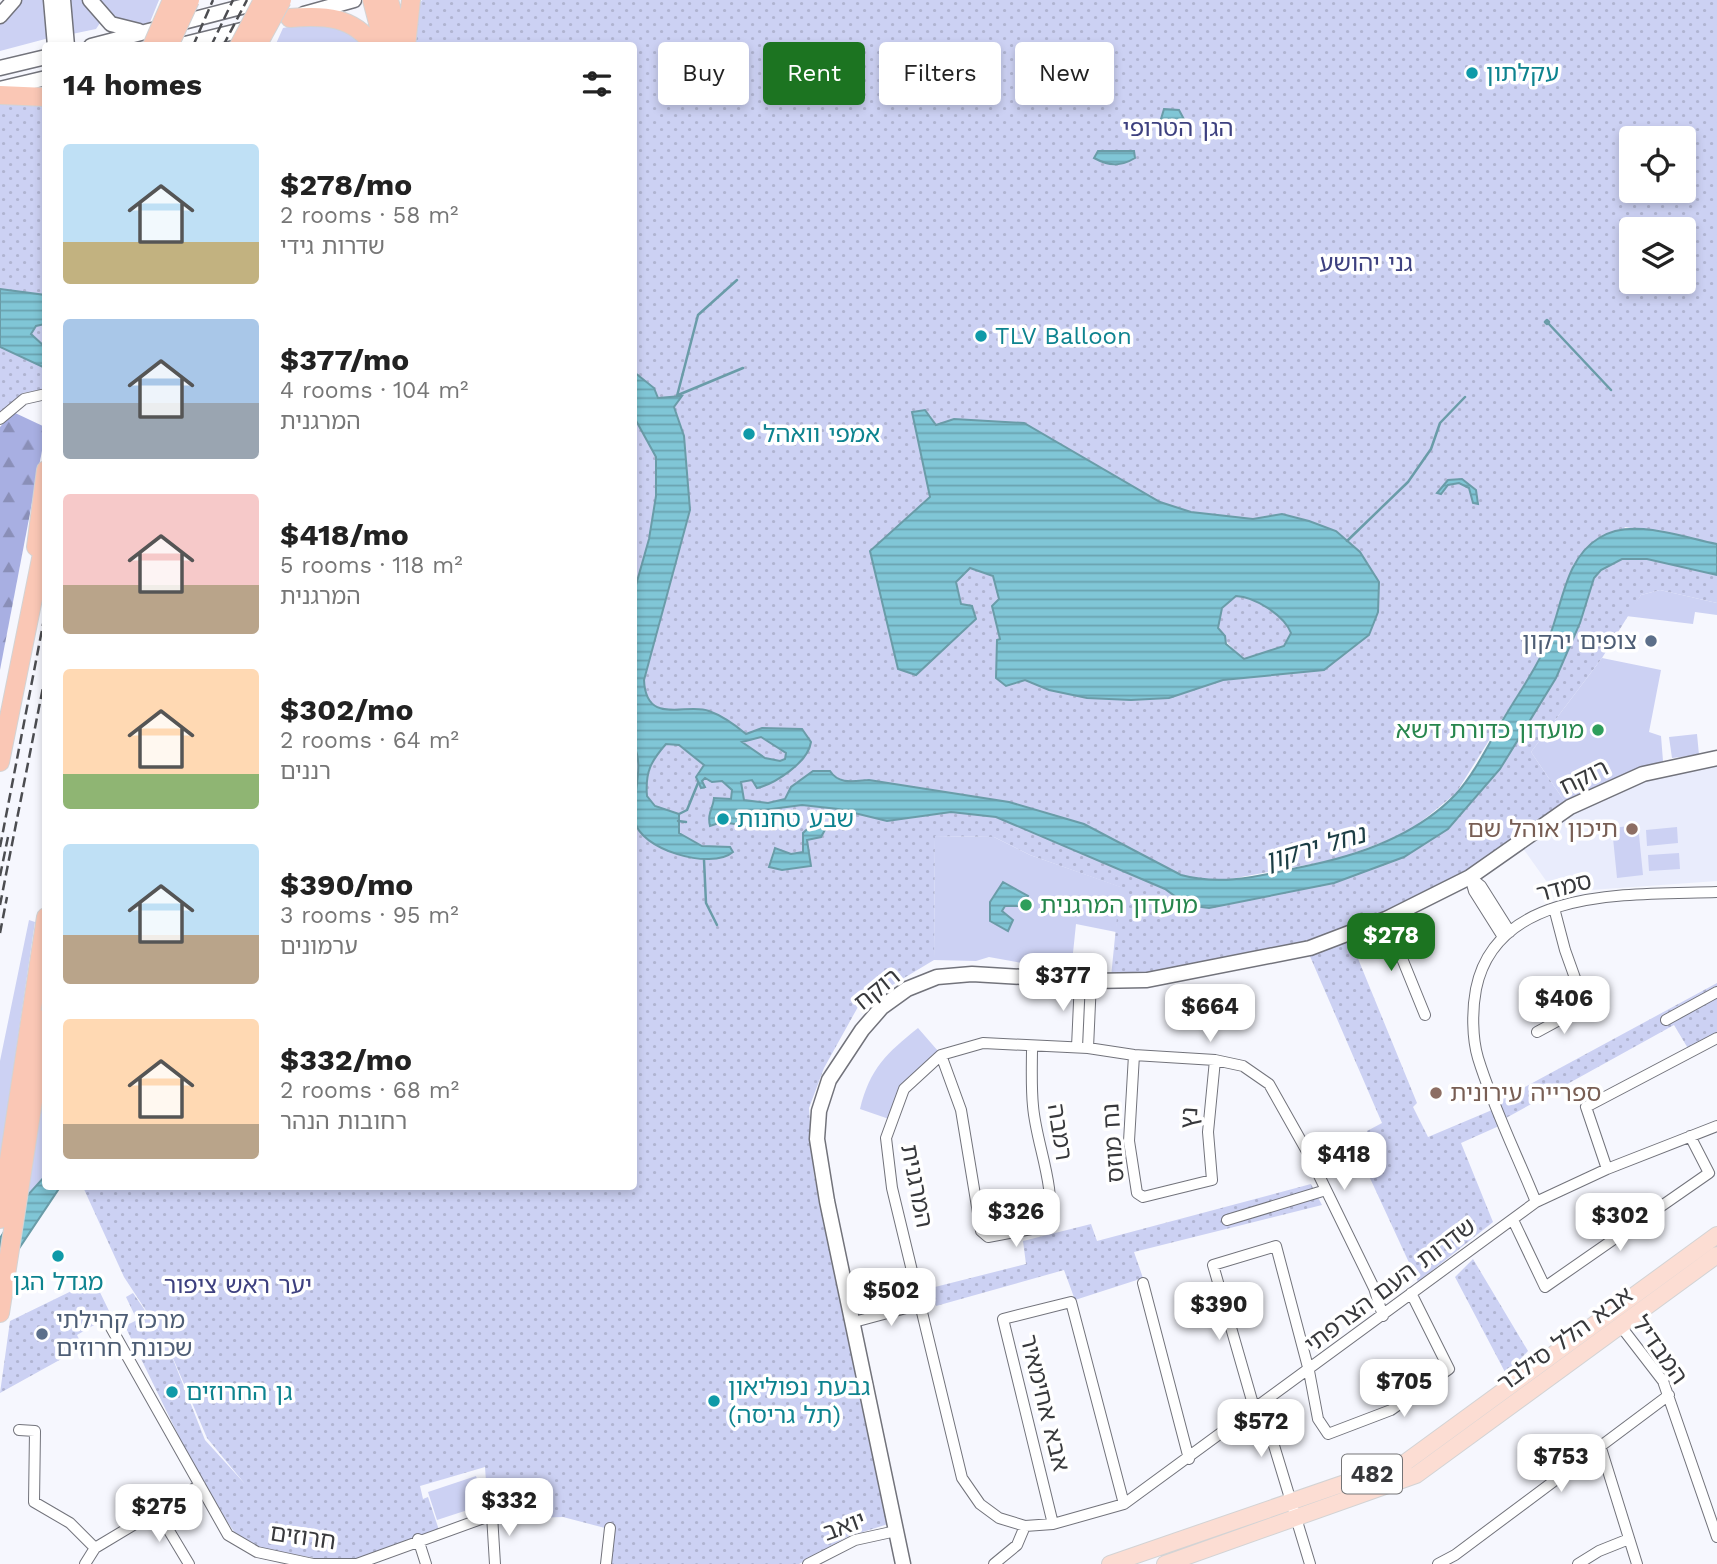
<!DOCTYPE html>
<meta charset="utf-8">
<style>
body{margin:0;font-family:"Work Sans","Noto Sans Hebrew",sans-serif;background:#f2f2f2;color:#222;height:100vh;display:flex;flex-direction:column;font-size:26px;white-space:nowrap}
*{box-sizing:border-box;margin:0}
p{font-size:23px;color:#767676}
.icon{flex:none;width:38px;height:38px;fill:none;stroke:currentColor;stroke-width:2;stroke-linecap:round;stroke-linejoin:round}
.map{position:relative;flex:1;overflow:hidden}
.sheet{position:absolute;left:42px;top:42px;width:595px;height:1148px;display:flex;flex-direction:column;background:#fff;border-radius:7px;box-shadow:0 4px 10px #0003}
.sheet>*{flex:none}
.banner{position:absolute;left:658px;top:42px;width:665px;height:63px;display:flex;gap:14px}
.buttons{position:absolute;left:1619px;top:126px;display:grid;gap:14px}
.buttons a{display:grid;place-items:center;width:77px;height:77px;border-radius:7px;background:#fff;box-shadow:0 4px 10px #0003;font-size:35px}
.price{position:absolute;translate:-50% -60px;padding:0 16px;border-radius:14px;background:#fff;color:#222;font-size:23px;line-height:46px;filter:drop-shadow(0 2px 4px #0008)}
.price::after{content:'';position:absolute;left:50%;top:42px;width:21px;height:16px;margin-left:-10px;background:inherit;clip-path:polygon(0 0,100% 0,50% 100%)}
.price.active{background:#1c7421;color:#fff}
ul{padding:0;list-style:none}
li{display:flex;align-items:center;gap:21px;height:175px;padding:0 21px}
li span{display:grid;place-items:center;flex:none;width:196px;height:140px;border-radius:7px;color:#555}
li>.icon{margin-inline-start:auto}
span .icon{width:84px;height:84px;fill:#fffc;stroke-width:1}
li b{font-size:30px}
h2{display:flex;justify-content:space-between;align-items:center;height:84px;padding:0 21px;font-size:30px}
.pill{padding:0 24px;border-radius:7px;background:#fff;box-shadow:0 4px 10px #0003;font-size:24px;line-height:63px}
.pill.active{background:#1c7421;color:#fff}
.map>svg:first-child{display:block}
</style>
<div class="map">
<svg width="1717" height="1564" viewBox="0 0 1717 1564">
<defs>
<pattern id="forest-firs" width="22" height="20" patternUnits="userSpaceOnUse" patternTransform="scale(1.75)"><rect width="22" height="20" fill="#a8afe2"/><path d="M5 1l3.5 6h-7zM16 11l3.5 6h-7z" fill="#8a8fb8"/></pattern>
<pattern id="park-dots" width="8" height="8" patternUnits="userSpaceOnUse" patternTransform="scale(1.75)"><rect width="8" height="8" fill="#ccd1f3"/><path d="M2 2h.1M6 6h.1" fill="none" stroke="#b0b4d1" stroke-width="1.8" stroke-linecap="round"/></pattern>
<pattern id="water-rules" width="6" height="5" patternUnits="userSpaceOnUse" patternTransform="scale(1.75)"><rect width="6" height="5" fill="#80c6d6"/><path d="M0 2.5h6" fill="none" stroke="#6aa2af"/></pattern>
</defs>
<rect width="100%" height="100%" fill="#f6f7fe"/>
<path fill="#e9ecfc" d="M1717,762V881L1577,891L1564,900L1559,899L1522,847L1572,811L1654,774Z"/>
<path fill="#ccd1f3" d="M18,0H47L49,38L0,51V21Z
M69,0H85L102,20L96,29L72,34Z
M96,0H159L148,27L112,17Z
M315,22L334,23L367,46H275L283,28Z
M1660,590L1717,603V615L1695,612L1693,624L1626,616L1641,595Z
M1602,658L1661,670L1649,732L1661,736L1663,761L1628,772L1565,802L1531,752Z
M1697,734L1699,755L1672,758L1669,737Z
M1638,825L1643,875L1617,878L1612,828Z
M1677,827L1678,843L1647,846L1646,830Z
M935,836L994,837L1030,855L1121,887L1116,932L1076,924L1071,972L989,957L976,961L934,960Z
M1679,853L1680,869L1649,871L1648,855Z
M29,920L35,922L0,1160V1061Z
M918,1028L938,1051L899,1086L889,1119L860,1109C870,1068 887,1053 918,1028Z
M45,1065V1176L26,1197Z
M476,1476L486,1504L437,1520L428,1492Z"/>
<path fill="url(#forest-firs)" d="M13,412L45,427V435L0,670V427Z"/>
<path fill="url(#park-dots)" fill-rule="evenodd" d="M422,0H1717V544L1625,527L1550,637L1538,662L1456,793L1427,817L1404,834L1338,859L1215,882L1181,875L1084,824L1009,802L869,780L848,782L819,770L791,787L785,799L768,803L744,800L741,782L753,780L758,786L798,761L810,748L802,729L762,728L746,734C734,724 723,716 709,711C687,702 647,727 643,680L690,510L684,436L674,407L681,398H658L654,388L634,372V46H413L417,7ZM1631,138H1684V191H1631ZM1631,229H1684V282H1631ZM912,412L930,415L936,425L954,419L1024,423L1160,502L1191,512L1253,519L1282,514L1309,521L1336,531L1360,552L1379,582L1378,612L1369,635L1324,670L1223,680L1169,698L1131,700L1087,698L1049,690L1025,680L1016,684L996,678L997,640L1000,639L992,606L999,599L993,576L970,568L956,582L961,604L915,675L898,669L870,551L930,497Z
M15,102L45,103V295L0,289V105Z
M45,324V347L31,334L36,326Z
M0,347L46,368L45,389L23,393L0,412Z
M634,417C640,429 649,441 655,454C667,485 643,560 634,592Z
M1622,559H1647L1717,575V603L1660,590L1641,595L1602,658L1531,752L1565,802C1530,827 1495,857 1457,880C1355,941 1227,961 1111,977L1120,887L1030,855L994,837L935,836L934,960L859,1005L824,1068L809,1108L814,1175L888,1524L847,1537L799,1564H605V1528L563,1517L502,1519L501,1510L488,1511L485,1467L420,1486L423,1499L428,1497L439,1530L357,1560L314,1558L259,1548L237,1536L202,1484L125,1326L137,1320L126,1297L133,1293L164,1338L124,1277L83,1187L634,1186V746C654,783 607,821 662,846C684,856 697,860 720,858L730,847L702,846L679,833L678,818L655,806L647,796C645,772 651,761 666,744L679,745L705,765L698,772L701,788L705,786L702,781L705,778L712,782L722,781L732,790V799L710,809V826L722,822L753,827L756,811L802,805L838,809L887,821L951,812L996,817L1165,889L1187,905L1209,908L1334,883L1500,769L1555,678L1580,623L1594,578L1609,564ZM814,823L824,824L826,830L821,837L807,840L803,868L769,866L773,850L791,854L803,852V833ZM167,1344L207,1438L245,1484L205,1440Z
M1236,596C1255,597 1284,615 1291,633L1284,646L1244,659C1223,641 1202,616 1236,596Z
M761,737L786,753L785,759L780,761L765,758L742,742Z
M1350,939L1417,1103L1413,1107L1428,1137L1492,1110L1499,1126L1461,1143L1493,1222L1418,1282L1357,1150L1372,1143L1367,1131L1382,1123L1309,954Z
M1717,983V1036L1689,1050L1674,1025L1506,1118L1499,1101Z
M1311,1184L1322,1205L1134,1252L1143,1278L1075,1300L1064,1270L936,1306L931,1288L1026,1264L1023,1241L1091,1224L1097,1241Z
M1473,1259L1528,1351L1506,1374L1455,1277Z
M94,1280L111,1315L77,1335L83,1347L0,1393L10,1321Z"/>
<path fill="url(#water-rules)" stroke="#6a9ca8" stroke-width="2" fill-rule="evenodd" d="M1164,109L1179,110L1186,123L1177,132L1161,119Z
M1098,151H1134L1135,158C1120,167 1109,166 1094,158Z
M0,289L45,295V324L36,326L31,334L45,347V368L0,347Z
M634,372L654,388L658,398L682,396L674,407L684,436L690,510L644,680C646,727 687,702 709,711C723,716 734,724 746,734L762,728L802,729L811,742C808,763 774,784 757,788L752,780L741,782L744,800L768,803L785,799L791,787L813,771H830C839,785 854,781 869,780L1009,802L1084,824L1181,875C1225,887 1267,874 1311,865C1363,854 1418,834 1456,794C1476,772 1491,739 1507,713C1522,688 1540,663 1550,635C1563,601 1566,558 1599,538C1631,517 1681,537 1717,544V575L1647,559H1622L1601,570L1594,578L1580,623L1556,678L1500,769L1448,829L1404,857L1334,883L1209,908L1187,905L1165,889L996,817L951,812L887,821L838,809L802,805L756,811L754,827L722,822L710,826C707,813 713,809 714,798L731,799L732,790L722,781L712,782L705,778L702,781L705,787L701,788L696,777L704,765L679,745L666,744C651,761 645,772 647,796L655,806L679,814V833L702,846L730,847L733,852C711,871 639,849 635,821C631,798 645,767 634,746V592L649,539L656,496V457L634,417ZM761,737L786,753L785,759L780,761L765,758L742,742Z
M925,410L936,425L954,419L1024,423L1160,502L1191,512L1253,519L1282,514L1309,521L1336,531L1360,552L1379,582L1378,612L1369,635L1324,670L1223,680L1169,698L1131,700L1087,698L1049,690L1025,680L1006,686L996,678L997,640L1000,639L992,606L999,599L993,576L970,568L956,582L961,604L972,606L976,619L916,675L898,669L870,551L930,497L912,412ZM1236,596C1255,597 1284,615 1291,633L1284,646L1244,659L1226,644L1225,636L1218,628L1222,608Z
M1462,479L1476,490L1478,504L1473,503L1469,488L1459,483L1448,485L1441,494L1437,493L1448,480Z
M814,823L824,824L826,828L821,837L807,840L811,866L782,870L769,867L775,848L791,854L803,852V833Z
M1003,882L1028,896L1023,906H1005L1002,911L1013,920L1008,931L990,921V902Z
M45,1176L46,1186L60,1187L0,1277V1238L26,1197Z"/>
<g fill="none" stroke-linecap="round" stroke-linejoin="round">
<path stroke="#6a9ca8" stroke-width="2.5" d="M1547,320L1549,322L1547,324L1545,322Z
M1548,323L1611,390
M678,395L743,368
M677,396L698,315L737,280
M1347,541L1408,482L1431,449L1440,423L1465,397
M679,814L687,810L698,783
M678,821L686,822
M704,860L706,903L717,925"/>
<g stroke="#72737b" stroke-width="12">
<path id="street" d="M0,419L24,399L46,394
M1470,877L1474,891L1503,937
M1471,878L1481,886L1510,932
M1386,919L1425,1015
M1666,1020L1717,992
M1537,1032L1585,1006L1565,950L1554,908
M1077,1047L1080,980
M1088,1048L1091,981
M941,1055L961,1110L981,1231L988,1237L1048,1226C1057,1188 1036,1144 1033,1106C1031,1086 1032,1066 1032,1046
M1134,1055L1129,1141L1137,1193L1143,1197L1212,1180L1208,1132L1215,1060
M1607,1169L1586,1107L1717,1038
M1536,1202C1517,1155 1493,1107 1478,1058C1472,1038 1472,1010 1476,989C1497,885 1635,895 1717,892
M1227,1220L1326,1190
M1513,1220L1545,1287L1709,1173L1690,1136
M1143,1283L1189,1459
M1383,1316L1374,1288L1309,1155L1269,1084L1243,1066L1215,1060L1134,1055L1088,1048L983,1043L941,1055L904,1089L886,1138L892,1188L962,1478L980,1504L999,1518L1025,1526L1053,1524L1124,1504L1536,1202L1607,1169L1717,1126
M105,1317L228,1535L257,1552L313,1564H357L492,1515L495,1564
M854,1322L921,1304
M1619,1324L1663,1381L1717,1537
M1262,1406L1310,1564
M1255,1411L1213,1265L1276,1246L1309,1371L1318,1419L1328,1434L1391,1410L1449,1369L1411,1293
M19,1430L35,1431L34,1502L70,1523L95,1548
M1600,1445L1637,1564
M156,1509L189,1564
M1053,1524L1003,1319L1071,1302L1124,1504
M418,1539L426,1564
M85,1564L95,1548L200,1485
M606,1564L610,1528
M808,1564L855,1540L896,1531
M994,1564L1017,1545L1025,1526
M1438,1564L1455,1555L1669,1395
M1578,1564L1599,1551L1629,1539"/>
</g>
<g stroke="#72737b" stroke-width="17">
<path id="secondary" d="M51,0L55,46
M63,0L67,46
M90,0L111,24L139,31
M304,14L354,0
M0,16L14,0
M91,46L268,0
M177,46L254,27
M0,68L46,57
M0,89L46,78
M903,1564L827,1201L817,1139L819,1111L829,1080L862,1030L882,1007L907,989L937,977L972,974L1091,981L1147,980L1310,948L1386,919L1470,877L1570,807L1643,774L1717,758"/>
</g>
<g stroke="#d3d3d4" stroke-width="18">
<path id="primary" d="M1110,1564L1406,1462L1717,1235
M1165,1564L1416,1475L1717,1255"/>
</g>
<g stroke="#d3d3d4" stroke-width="20">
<path id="highway" d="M372,0L384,46
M389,0L401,46
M290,18C324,15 353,16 374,46
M406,46L411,0
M0,95L46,97
M36,547L46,470
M0,762L46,534
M0,1219L46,917
M0,1313L46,1018"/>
</g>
<use href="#street" stroke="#fff" stroke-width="10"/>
<use href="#secondary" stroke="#fff" stroke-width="14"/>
<use href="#primary" stroke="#fcddd3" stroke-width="16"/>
<use href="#highway" stroke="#fac7b5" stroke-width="18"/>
<path stroke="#4c4d51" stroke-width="2.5" stroke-dasharray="10 5" stroke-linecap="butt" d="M193,46L213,0
M211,46L233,0
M223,46L247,0
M0,847L46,609
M0,876L8,837
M0,905L46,672
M0,933L7,897"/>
<g stroke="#d3d3d4" stroke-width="20" stroke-linecap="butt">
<path id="highway-bridge" d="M152,46L172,0
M169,46L190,0
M239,46L263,0
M257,46L282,0"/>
</g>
<use href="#highway-bridge" stroke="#fac7b5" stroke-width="18"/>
</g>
<g fill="#0f9aa8" stroke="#fff" stroke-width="2.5">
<circle cx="1472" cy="73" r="7"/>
<circle cx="981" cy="336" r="7"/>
<circle cx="749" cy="434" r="7"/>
<circle cx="723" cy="819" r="7"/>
<circle cx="58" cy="1256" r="7"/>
<circle cx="172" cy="1392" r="7"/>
<circle cx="714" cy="1401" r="7"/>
</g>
<g fill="#5c6f8a" stroke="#fff" stroke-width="2.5">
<circle cx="1651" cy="641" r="7"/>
<circle cx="42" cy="1334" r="7"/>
</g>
<g fill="#2e9e5b" stroke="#fff" stroke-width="2.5">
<circle cx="1598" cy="730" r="7"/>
<circle cx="1026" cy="905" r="7"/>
</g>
<g fill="#8d6e63" stroke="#fff" stroke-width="2.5">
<circle cx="1632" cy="829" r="7"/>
<circle cx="1436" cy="1093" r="7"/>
</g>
<g text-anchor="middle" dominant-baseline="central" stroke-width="7" stroke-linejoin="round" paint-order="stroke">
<rect fill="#fff" stroke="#747476" stroke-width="2" x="1342" y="1454.5" width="60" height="39" rx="5"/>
<g font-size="23" font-weight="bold" fill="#38393c">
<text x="1372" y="1474">482</text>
</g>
<g font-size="24" fill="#0d838f" stroke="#fff" text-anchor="start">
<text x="1486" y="73">עקלתון</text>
<text x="995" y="336">TLV Balloon</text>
<text x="763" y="434">אמפי וואהל</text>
<text x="737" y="819">שבע טחנות</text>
<text x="58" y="1282" text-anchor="middle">מגדל הגן</text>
<text x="728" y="1387">גבעת נפוליאון<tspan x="728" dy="28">(תל גריסה)</tspan></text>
<text x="186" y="1392">גן החרוזים</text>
</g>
<g font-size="24" fill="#3d407f" stroke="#fff">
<text x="1178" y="128">הגן הטרופי</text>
<text x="1366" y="263">גני יהושע</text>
<text x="238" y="1285">יער ראש ציפור</text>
</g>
<g font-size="24" fill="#4e5e75" stroke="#fff" text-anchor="end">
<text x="1637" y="641">צופים ירקון</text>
<text x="56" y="1320" text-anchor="start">מרכז קהילתי<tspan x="56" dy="28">שכונת חרוזים</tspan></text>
</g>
<g font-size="24" fill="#27864d" stroke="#fff" text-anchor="end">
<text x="1584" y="730">מועדון כדורת דשא</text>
<text x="1040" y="905" text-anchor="start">מועדון המרגנית</text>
</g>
<g font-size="24" fill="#38393c" stroke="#fff">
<text transform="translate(1584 777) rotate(-26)">רוקח</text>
<text transform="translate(1564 887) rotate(-15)">סמדר</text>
<text transform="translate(877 989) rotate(-39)">רוקח</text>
<text transform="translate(1189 1118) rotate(-87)">נץ</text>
<text transform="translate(1060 1132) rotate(81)">רמבה</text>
<text transform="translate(1113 1143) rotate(-94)">נח מוזס</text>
<text transform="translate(917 1186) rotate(79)">המרגנית</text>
<text transform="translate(1390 1285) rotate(-37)">שדרות העם הצרפתי</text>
<text transform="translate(1565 1339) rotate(-36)">אבא הלל סילבר</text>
<text transform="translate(1660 1350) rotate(55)">המבדיל</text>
<text transform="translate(1045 1403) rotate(76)">אבא אחימאיר</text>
<text transform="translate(844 1526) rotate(-20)">יואב</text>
<text transform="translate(303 1537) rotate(8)">חרוזים</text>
</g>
<g font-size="24" fill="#785e54" stroke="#fff" text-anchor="end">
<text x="1618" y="829">תיכון אוהל שם</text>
<text x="1450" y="1093" text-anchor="start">ספרייה עירונית</text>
</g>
<g font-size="26" font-style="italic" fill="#1c3e45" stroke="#fff">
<text transform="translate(1315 847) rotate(-16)">נחל ירקון</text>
</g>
</g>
</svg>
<div class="buttons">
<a><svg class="icon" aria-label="locate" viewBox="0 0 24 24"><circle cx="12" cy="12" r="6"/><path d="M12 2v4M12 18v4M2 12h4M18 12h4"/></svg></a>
<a><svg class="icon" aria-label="layers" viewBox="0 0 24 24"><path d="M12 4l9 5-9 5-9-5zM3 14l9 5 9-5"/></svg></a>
</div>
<b class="price active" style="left:1391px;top:973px">$278</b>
<b class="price" style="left:1063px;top:1013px">$377</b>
<b class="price" style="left:1564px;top:1036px">$406</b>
<b class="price" style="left:1210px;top:1044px">$664</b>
<b class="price" style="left:1344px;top:1192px">$418</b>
<b class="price" style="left:1016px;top:1249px">$326</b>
<b class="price" style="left:1620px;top:1253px">$302</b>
<b class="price" style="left:891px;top:1328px">$502</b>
<b class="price" style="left:1219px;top:1342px">$390</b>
<b class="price" style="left:1404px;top:1419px">$705</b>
<b class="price" style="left:1261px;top:1459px">$572</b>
<b class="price" style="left:1561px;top:1494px">$753</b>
<b class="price" style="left:509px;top:1538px">$332</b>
<b class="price" style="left:159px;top:1544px">$275</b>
<div class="banner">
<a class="pill">Buy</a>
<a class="pill active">Rent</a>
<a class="pill">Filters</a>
<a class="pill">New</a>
</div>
<section class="sheet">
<h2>14 homes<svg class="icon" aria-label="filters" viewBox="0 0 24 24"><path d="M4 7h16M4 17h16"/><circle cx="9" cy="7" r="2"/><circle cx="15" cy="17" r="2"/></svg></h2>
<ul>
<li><span style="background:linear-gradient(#bfe0f5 70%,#c2b280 0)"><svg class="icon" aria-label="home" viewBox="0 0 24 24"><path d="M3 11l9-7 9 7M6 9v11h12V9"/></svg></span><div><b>$278/mo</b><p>2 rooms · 58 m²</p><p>שדרות גידי</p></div></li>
<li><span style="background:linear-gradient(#a9c7e8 60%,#9aa5b1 0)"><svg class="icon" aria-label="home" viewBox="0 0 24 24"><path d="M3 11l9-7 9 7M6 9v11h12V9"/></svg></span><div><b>$377/mo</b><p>4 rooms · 104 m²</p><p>המרגנית</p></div></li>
<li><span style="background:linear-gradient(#f6c9c9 65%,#b9a48a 0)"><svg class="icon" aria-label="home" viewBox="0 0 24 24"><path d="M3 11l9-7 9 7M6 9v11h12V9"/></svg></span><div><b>$418/mo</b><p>5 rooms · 118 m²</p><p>המרגנית</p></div></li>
<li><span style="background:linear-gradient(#ffd9b3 75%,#8fb573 0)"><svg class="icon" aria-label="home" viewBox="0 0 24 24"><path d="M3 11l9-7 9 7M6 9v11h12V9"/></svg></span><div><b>$302/mo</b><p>2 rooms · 64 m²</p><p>רננים</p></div></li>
<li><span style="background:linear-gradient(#bfe0f5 65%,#b9a48a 0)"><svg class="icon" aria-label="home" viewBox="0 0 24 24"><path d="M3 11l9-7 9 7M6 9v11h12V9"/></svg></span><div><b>$390/mo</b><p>3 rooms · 95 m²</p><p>ערמונים</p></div></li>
<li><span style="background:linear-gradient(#ffd9b3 75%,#b9a48a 0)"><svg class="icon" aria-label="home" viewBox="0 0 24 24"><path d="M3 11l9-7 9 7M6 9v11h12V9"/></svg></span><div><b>$332/mo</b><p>2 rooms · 68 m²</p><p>רחובות הנהר</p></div></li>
</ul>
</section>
</div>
